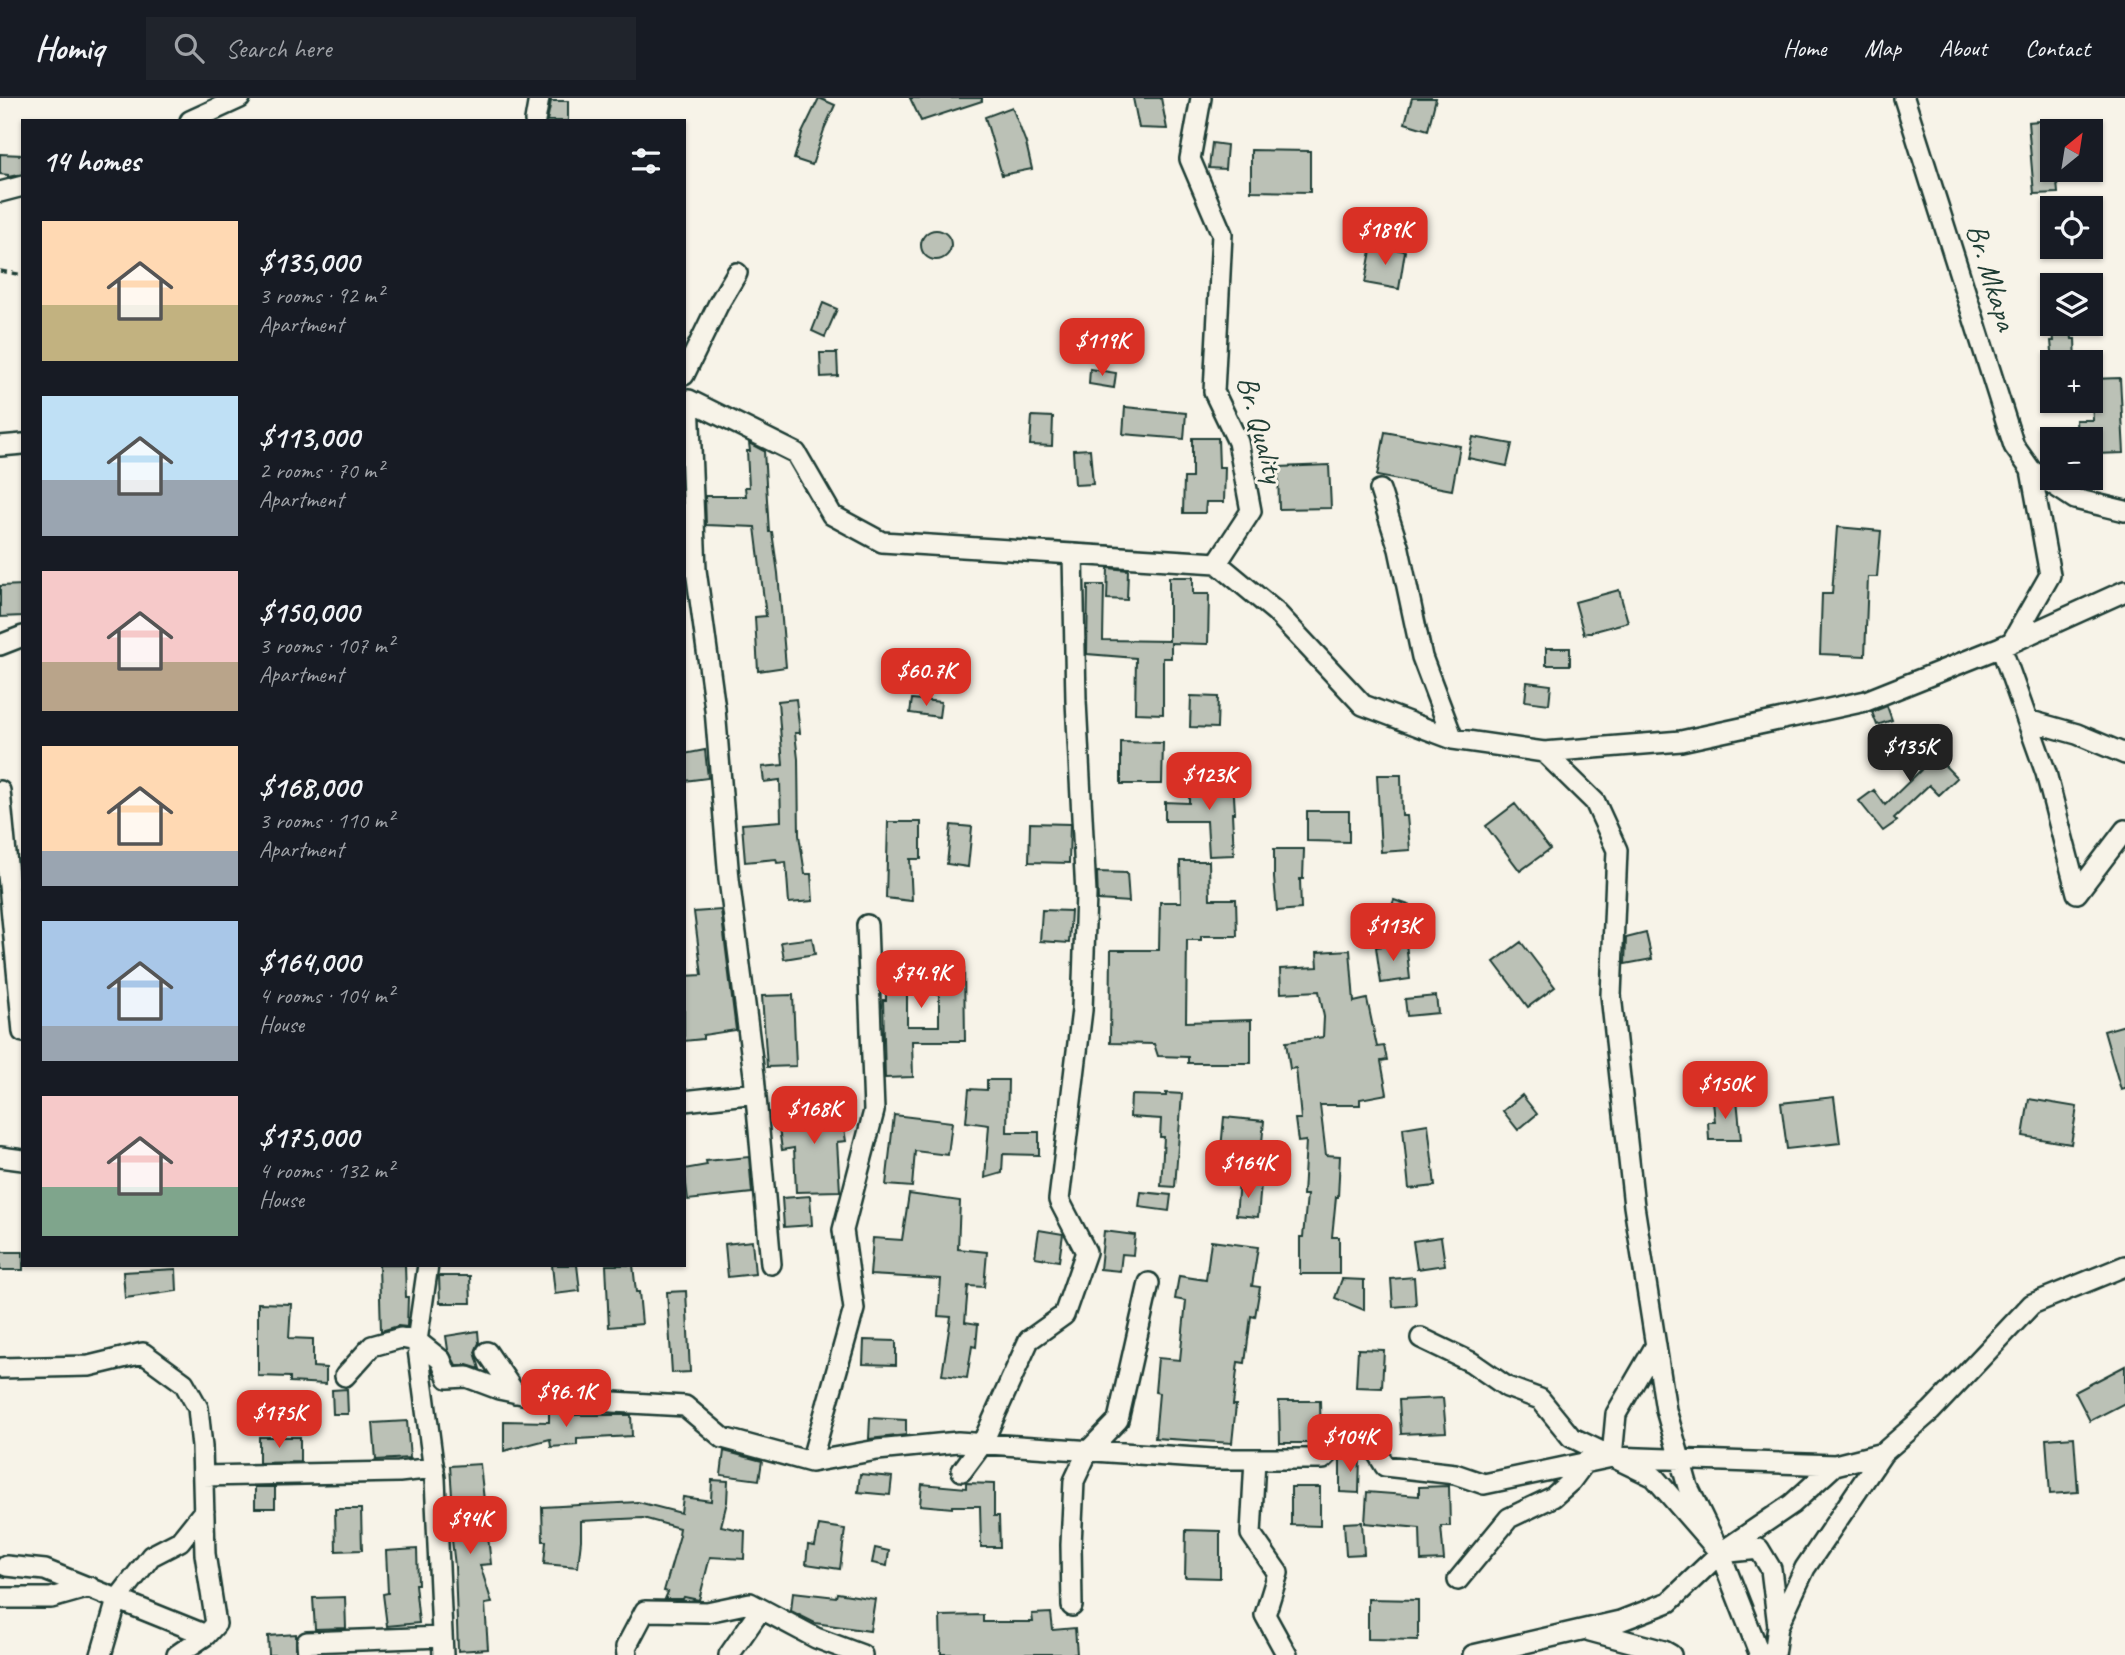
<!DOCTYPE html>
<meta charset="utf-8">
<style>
body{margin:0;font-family:Caveat,sans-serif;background:#20242c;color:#f1f3f6;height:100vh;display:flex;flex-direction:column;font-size:26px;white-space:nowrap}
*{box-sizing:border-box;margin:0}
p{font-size:23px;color:#9ea1a6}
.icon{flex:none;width:38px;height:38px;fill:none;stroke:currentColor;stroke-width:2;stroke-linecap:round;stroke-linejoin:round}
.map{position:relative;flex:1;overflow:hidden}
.details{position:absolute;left:21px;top:21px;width:665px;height:1148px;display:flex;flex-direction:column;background:#171b24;border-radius:0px;box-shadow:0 2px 5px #0004}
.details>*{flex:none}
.needle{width:46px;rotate:30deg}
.fabs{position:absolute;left:2040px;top:21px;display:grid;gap:14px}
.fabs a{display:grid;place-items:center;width:63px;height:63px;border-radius:0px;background:#171b24;box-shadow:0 2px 5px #0004;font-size:35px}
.price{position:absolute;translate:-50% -60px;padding:0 16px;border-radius:14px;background:#d93025;color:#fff;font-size:23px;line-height:46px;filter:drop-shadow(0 2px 4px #0008)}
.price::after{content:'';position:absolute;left:50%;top:42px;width:21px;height:16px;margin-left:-10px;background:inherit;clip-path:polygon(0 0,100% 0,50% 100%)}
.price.selected{background:#222;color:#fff}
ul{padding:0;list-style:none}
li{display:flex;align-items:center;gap:21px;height:175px;padding:0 21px}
li span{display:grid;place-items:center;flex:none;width:196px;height:140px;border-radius:0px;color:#555}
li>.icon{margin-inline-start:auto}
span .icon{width:84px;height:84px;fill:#fffc;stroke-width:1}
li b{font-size:30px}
h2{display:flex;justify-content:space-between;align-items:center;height:84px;padding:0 21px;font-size:30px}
header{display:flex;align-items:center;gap:42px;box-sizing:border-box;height:98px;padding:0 35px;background:#171b24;border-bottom:2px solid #363941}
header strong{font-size:33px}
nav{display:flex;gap:38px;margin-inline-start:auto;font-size:24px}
.search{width:490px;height:63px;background:#20242c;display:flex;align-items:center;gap:18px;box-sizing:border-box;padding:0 24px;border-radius:0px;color:#9ea1a6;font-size:26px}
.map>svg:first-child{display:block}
</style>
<header>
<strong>Homiq</strong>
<div class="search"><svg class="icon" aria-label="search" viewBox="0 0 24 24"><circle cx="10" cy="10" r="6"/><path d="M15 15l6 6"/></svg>Search here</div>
<nav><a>Home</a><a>Map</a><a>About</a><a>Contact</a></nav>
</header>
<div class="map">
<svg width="2125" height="1557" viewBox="0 0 2125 1557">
<rect width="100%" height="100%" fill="#f7f3e8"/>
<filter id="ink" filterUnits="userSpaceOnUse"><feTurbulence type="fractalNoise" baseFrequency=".0143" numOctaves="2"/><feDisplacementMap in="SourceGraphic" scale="14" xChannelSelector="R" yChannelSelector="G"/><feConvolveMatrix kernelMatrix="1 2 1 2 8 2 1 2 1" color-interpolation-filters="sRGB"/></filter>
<g filter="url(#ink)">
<path fill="#bbc1b6" stroke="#1f3d34" stroke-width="2" fill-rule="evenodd" d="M819,0L835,7L825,29L812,67L794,61L802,35Z
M910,0H982V3L921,23Z
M1133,0H1161L1167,31L1139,30Z
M1412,0H1436L1428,32L1405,25Z
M551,3H568V23H547Z
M1012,9L1026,45L1032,71L1002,77L985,19Z
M2051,22L2053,72H2056L2058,95L2034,96L2028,24Z
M1212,45L1227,47L1225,71L1209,70Z
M1251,52L1310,53V94L1251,93Z
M0,56L23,57V76L8,79V77L0,76Z
M921 147a15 15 0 1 1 30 0a15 15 0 1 1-30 0Z
M1372,147L1405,153L1399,191L1365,185Z
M823,205L837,211L825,239L812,233Z
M2052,226H2070L2072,241H2075L2076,264H2053L2051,243H2054Z
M820,255H837L838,278L821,279Z
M1090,271L1116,275L1114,290L1089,286Z
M2120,280L2124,355L2094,356L2093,340H2077L2076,322H2093L2091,281Z
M1125,309L1186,315L1184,341L1123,336Z
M1032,318L1053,319L1052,348L1030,347Z
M1385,334L1460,348L1452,392L1377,378Z
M1473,339L1512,346L1507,368L1468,360Z
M1192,340H1218L1219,369H1225L1224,404H1206L1205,415H1183L1184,380H1192Z
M749,345L764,353L769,434H772L778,475L786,569L758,573L755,519L766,518L755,429L706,427L705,398H746L745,389H749L747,353H750Z
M1090,351L1093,386L1075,387L1073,352Z
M1329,367L1331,410L1279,411L1278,369Z
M1837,429L1881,433L1877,479H1868L1865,558L1820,556L1822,496H1832Z
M1108,470L1128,472L1127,502L1107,501Z
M1169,479H1193V496H1209L1208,546L1171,545V560H1163V616L1135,615L1136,560L1087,556L1088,487H1104L1103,542L1169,543Z
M23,487V518L0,519V488Z
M1619,492L1628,524L1584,536L1575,504Z
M1546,550H1570V567H1546Z
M1527,584L1551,587L1549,606L1525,603Z
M1191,598L1218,599L1217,630L1190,629Z
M796,601L800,635H795L798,661L799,737L805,776H811L813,803L789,805L786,764L777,765L776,761L745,764L742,726L781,723L780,682L764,684L762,669L783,667L778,603Z
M912,601L941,604L939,619L910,615Z
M1887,608L1892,622L1877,627L1872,614Z
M1915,637L1957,680L1939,697L1929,687L1894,720L1897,723L1883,733L1859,703L1874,692L1885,707L1921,672L1900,651Z
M1121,644L1163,645L1162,686H1121Z
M705,652L708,680L684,683V656Z
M1377,677H1401L1402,718H1407L1410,752L1381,754Z
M1189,678L1207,679V683L1233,681L1235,715H1232L1234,757L1209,758L1207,723H1165V704L1189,705Z
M1515,706L1550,751L1520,773L1486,728Z
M1307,713H1349V744L1307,743Z
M888,724H921V761H910L912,803L886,800Z
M1030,725L1070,726L1069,765L1029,764Z
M951,727L972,729L968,769L947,766Z
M1274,751H1304L1303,781H1300L1301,811L1277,813L1274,780Z
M1180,763H1209L1210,801H1236L1237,838H1201V842H1187L1186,924L1251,922V965H1188V959L1158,958L1154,946L1110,945L1111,852H1159L1160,804H1181Z
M1097,774L1127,775L1129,804L1098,802Z
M1394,802L1415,809L1406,834L1385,826Z
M721,812L736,932L703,937V941L684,943V878L702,877L694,814Z
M1042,812L1071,813L1069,845L1040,843Z
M1646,835L1652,861L1625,866L1626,840Z
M812,840L815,856L784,861L781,844Z
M1521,844L1555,889L1528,909L1494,864Z
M1406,845L1410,881L1381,885L1376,849Z
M1350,852L1354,904L1367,901L1377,949L1384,948L1387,962L1381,963L1387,996L1360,1001V1007H1320L1326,1057L1340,1058L1338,1099H1336L1332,1139H1339V1176H1300V1139H1303L1307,1097H1303L1306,1043L1298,1044L1295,1021H1301L1296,970L1290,971L1286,944L1323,939L1324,919L1319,893L1281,895L1280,871L1318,869L1317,854Z
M886,863L964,865L965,943H912L913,979L885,980L883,902H886ZM907,896H939V928H907Z
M793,897L796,968L767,969L762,898Z
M1436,898L1438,915L1407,918L1405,901Z
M2125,927V991L2121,992L2104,933Z
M1721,968L1723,989L1706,991L1704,969Z
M987,982H1008L1007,1034H1039V1057L1003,1056L1002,1075L985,1080L989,1027L966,1024L969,991L987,992Z
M1166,995L1182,996L1175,1089L1161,1088L1164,1039H1160L1161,1021L1130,1019L1131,997L1166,998Z
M1522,997L1537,1016L1518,1032L1503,1013Z
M1834,999L1840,1045L1787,1051L1781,1005Z
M1737,1001L1741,1042H1709L1708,1024H1715L1713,1003Z
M2029,1001L2077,1009L2071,1046L2023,1038Z
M840,1006L846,1043L837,1044L840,1093L796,1094L794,1050L782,1052L777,1015Z
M894,1017L952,1024L948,1057L915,1053L912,1089L886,1087Z
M1224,1019L1264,1023L1261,1055L1221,1051Z
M1428,1026L1435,1088L1409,1091L1403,1030Z
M749,1059L752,1095L688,1102L684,1071L707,1067L706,1063Z
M1239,1084L1261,1086L1258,1119L1236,1117Z
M1141,1094L1171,1097L1169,1113L1139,1109Z
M909,1096L960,1103L958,1151L987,1154L984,1189L968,1188L965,1224L978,1226L976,1249L972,1248L967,1280L942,1277L951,1219L938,1218L941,1181L870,1177L873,1140L902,1142Z
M810,1098L812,1127L784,1129L782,1100Z
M1039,1132L1063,1136L1059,1163L1035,1159Z
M1104,1133L1135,1137L1133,1157L1122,1156L1120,1173L1100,1171Z
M1441,1139L1445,1167L1417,1171L1413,1143Z
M752,1143L755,1176L728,1179L725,1146Z
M1211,1143L1258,1149L1252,1188L1260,1189L1255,1219L1251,1218L1245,1265L1238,1264L1233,1307H1236L1232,1345L1155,1340L1159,1295L1155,1294L1158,1260L1180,1262L1186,1203L1175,1201L1179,1178L1206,1182Z
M0,1154H23V1172H0Z
M379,1167H405L406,1199H408L407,1229L398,1228L381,1233Z
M552,1167H577L580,1193L555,1196Z
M606,1167H633L636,1194H639L642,1226L609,1229Z
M176,1171L177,1193L125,1200L123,1174Z
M439,1178H470L471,1205H440Z
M1414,1179L1416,1207L1393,1209L1391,1181Z
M1342,1181L1364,1182V1212L1335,1200Z
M686,1193L690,1274L672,1275L667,1194Z
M258,1205L291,1206L289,1240L313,1241V1269L326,1270V1286L290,1284V1279L258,1278Z
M478,1233L479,1245L475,1254L480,1271L467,1267H456L448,1252L446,1238Z
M864,1242L896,1243V1267L863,1266Z
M1358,1251L1384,1252L1382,1290L1356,1289Z
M2125,1268V1305L2090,1323L2075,1294Z
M347,1291L348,1316H333L332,1292Z
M1443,1300L1446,1334L1401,1336L1399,1302Z
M1279,1303H1320L1321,1345H1280Z
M549,1313L575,1314V1317H631L632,1338L577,1341V1347L551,1349L550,1341L504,1353V1323L549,1324Z
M870,1320L906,1322V1337L869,1341Z
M407,1323L410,1360L376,1362L373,1325Z
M259,1339H300V1364L259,1365Z
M2074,1339L2078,1394L2050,1396L2046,1341Z
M724,1353L762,1363L759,1382L721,1377Z
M1345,1356L1360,1357L1359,1395L1340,1394V1361Z
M480,1366L491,1466L480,1467L492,1505L485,1506L488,1551L458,1553L455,1468L449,1416V1412H453L450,1368Z
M860,1376L892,1379L890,1397L858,1394Z
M712,1382L728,1383L727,1404L721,1428L745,1433L744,1461L710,1459L699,1502L684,1499L683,1501H665L668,1494L664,1493L680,1437L678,1436L679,1430L643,1420L581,1423V1442L578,1469L544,1466L546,1443H543L542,1409L638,1404L681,1415L683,1399L711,1403Z
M966,1385L994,1386V1418H999L1000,1449H981L980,1408H952V1410L920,1407L922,1386L966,1390Z
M1449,1388L1450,1428H1441L1444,1462L1421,1463L1420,1430L1365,1425L1367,1394L1419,1398V1389Z
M255,1389H275V1410H255Z
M1291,1389H1320V1428L1291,1427Z
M335,1411H361L362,1452L336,1453Z
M1362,1424L1364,1456L1346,1457L1344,1425Z
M819,1427L845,1431L840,1471L806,1466L808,1447L815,1448Z
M1186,1432L1220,1433V1480L1185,1479Z
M875,1450L889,1453L887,1468L872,1465Z
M417,1451L418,1486H415L419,1525L387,1528L383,1496L388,1495L386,1453Z
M793,1494L836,1499L837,1495L875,1501L870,1533L815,1525L791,1513Z
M345,1499L346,1530L315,1531L313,1500Z
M1368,1501L1418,1502V1542L1368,1541Z
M1051,1515L1053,1532L1075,1530L1077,1556H941L940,1518L983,1517V1524H1033L1032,1516Z
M296,1536V1557H269L268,1538Z"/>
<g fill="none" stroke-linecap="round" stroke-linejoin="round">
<g stroke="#1f3d34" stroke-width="24">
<path id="street" d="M1201,0L1190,61L1222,136L1214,294L1238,344L1251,413L1217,465
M1904,0L2014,348L2031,372L2075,401L2125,413
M190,23L240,0
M535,23L539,0
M0,94L23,88
M684,277L718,207L737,175
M684,302H689L796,355L832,417L882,444L1217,465L1276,514L1363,607L1453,641L1544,654L1681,643L1866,603L2001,549L2125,493
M689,302L696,472L715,611L729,781L754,977L771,1166
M0,348L23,346
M1380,392L1399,451L1422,559L1453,641
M2013,542L2050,477L2031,372
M0,547L23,538
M2001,549L2046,675L2077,795
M2027,622L2077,636L2125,656
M1544,654L1595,704L1617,752L1611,897L1634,1108L1666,1312L1688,1389L1720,1455L1760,1557
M0,693L23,934
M2077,795L2125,732
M684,1003L756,995
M0,1059L23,1062
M428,1167L417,1243L435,1381L443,1557
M1421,1240L1471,1264L1507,1289L1540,1301L1571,1339L1654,1379L1720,1455L1759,1451L1771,1471L1778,1528
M487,1254L515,1295
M0,1270L89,1268L143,1255L184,1285L198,1310L202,1349L205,1456L216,1526L206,1537L45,1472L6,1468
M345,1278L372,1248L401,1240L417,1243L441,1262L448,1280L467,1279L499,1291L541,1300L685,1308L723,1340L811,1364L877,1352L958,1344L1212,1361H1323L1340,1344L1371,1345L1385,1368L1455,1376L1484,1386L1612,1359L1835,1367L1883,1355L1931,1313L2032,1206L2125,1168
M1612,1359L1616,1316L1656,1247
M1255,1361L1251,1436L1278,1475L1265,1517L1287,1557
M811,1364L854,1211L843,1132L874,1013L867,827
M962,1373L982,1346L1029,1242L1064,1217L1086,1154L1059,1102L1082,912L1086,796L1076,603L1073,456
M203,1378L399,1374L434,1370
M1458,1482L1509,1420L1553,1399L1571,1383L1585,1364
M0,1500H51L90,1489
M1072,1508L1071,1447L1074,1383L1088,1353L1118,1322L1149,1185
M1590,1533L1664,1553L1671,1557
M101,1557L117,1502L151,1458L180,1443L204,1413
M177,1557L206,1537
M308,1557L307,1544L442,1539
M627,1557L626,1549L645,1513L707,1514L750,1505L816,1540L862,1557
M729,1557L761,1511
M1473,1557L1620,1523L1669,1504L1720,1455L1792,1406L1835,1367
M1774,1557L1778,1528L1805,1470L1883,1355"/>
</g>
<path stroke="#1f3d34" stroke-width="3.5" stroke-dasharray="7 5" stroke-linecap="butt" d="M0,173L23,177"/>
<use href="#street" stroke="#f7f3e8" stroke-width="19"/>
</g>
</g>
<g text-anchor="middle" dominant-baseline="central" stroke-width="6" stroke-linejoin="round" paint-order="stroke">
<g font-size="30" fill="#1f3d34" stroke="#f7f3e8">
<text transform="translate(1992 179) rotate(73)">Br. Mkapa</text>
<text transform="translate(1261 331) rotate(75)">Br. Quality</text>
</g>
</g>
</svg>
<div class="fabs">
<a><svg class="needle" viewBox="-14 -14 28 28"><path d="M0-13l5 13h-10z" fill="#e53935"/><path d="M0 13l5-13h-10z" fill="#9ea1a6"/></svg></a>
<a><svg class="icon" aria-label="locate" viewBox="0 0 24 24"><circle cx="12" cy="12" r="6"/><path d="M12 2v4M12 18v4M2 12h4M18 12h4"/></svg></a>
<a><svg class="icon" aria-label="layers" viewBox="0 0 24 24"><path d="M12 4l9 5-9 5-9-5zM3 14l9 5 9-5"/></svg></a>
<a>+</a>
<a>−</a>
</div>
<b class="price" style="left:1385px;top:169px">$189K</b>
<b class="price" style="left:1102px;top:280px">$119K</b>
<b class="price" style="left:926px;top:610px">$60.7K</b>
<b class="price selected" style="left:1910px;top:686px">$135K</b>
<b class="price" style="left:1209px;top:714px">$123K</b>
<b class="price" style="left:1393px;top:865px">$113K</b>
<b class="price" style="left:921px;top:912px">$74.9K</b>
<b class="price" style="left:1725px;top:1023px">$150K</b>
<b class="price" style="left:814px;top:1048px">$168K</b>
<b class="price" style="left:1248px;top:1102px">$164K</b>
<b class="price" style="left:566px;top:1331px">$96.1K</b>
<b class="price" style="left:279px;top:1352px">$175K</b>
<b class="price" style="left:1350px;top:1376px">$104K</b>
<b class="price" style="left:470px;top:1458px">$94K</b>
<section class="details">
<h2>14 homes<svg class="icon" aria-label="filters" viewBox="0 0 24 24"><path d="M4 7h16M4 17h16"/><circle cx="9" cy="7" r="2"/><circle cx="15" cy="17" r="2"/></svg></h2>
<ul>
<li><span style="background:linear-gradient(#ffd9b3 60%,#c2b280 0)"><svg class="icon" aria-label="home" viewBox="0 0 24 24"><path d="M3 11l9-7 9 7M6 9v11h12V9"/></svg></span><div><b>$135,000</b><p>3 rooms · 92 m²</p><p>Apartment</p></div></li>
<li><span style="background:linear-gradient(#bfe0f5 60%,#9aa5b1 0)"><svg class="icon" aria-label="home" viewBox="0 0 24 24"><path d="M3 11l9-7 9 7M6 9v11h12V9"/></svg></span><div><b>$113,000</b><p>2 rooms · 70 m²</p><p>Apartment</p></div></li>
<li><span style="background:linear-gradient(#f6c9c9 65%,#b9a48a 0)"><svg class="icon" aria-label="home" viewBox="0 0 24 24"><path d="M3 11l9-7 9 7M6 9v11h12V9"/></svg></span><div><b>$150,000</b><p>3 rooms · 107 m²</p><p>Apartment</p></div></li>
<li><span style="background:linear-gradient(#ffd9b3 75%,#9aa5b1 0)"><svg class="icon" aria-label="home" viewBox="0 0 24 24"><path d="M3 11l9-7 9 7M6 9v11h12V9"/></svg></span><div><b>$168,000</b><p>3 rooms · 110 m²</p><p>Apartment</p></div></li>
<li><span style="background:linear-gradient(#a9c7e8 75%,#9aa5b1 0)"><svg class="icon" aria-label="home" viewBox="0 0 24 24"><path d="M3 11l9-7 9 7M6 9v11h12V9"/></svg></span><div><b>$164,000</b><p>4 rooms · 104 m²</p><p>House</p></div></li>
<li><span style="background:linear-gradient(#f6c9c9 65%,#7fa58c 0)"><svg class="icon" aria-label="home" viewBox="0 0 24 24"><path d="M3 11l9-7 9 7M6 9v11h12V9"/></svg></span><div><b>$175,000</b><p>4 rooms · 132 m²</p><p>House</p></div></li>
</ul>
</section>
</div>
